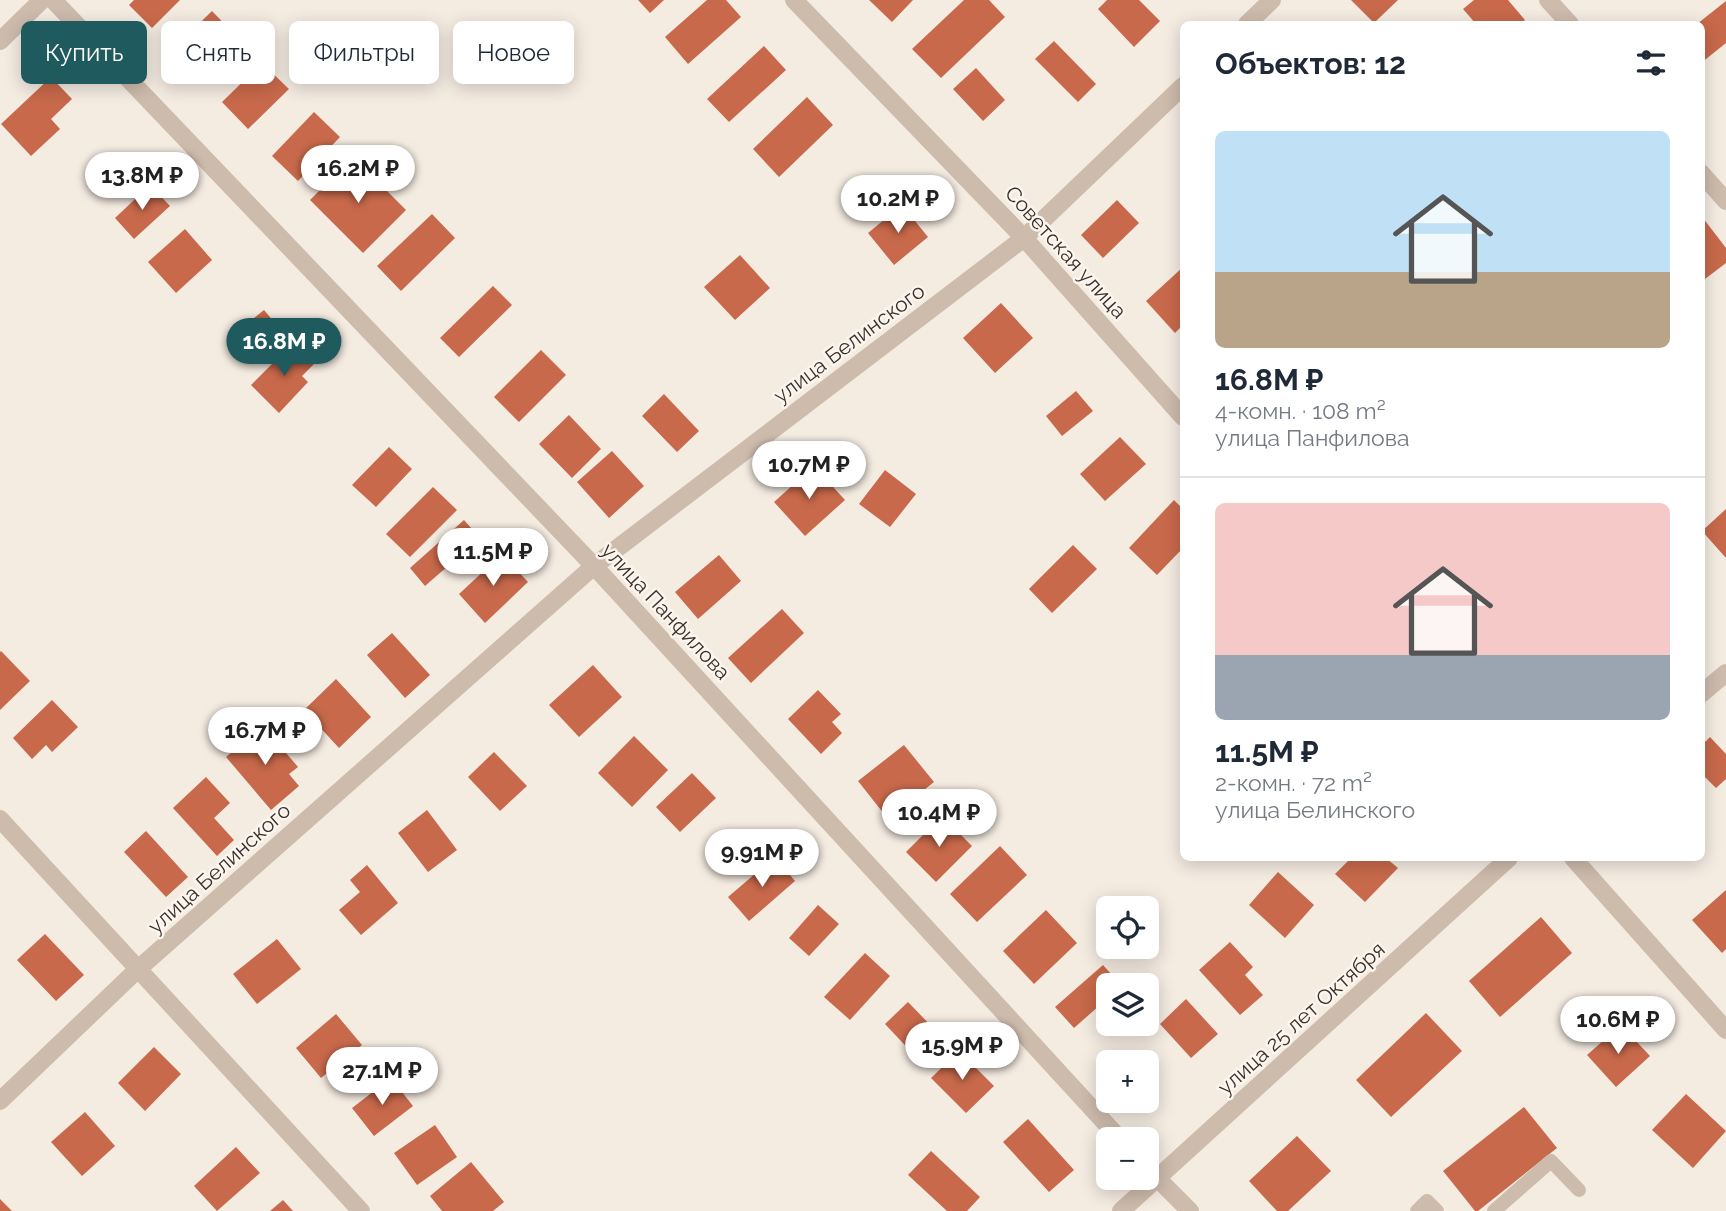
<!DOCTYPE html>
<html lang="ru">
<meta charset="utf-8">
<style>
body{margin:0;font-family:Raleway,sans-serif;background:#f2f2f3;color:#1f2937;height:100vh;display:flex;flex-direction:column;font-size:26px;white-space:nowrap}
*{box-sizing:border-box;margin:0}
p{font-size:23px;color:#747a83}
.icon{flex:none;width:38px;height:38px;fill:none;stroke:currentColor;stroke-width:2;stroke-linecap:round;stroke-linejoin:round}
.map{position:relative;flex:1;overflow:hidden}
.sheet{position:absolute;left:1180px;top:21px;width:525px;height:840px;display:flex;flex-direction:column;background:#fff;border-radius:10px;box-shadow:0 4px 18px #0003}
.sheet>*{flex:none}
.top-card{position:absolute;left:21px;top:21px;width:665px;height:63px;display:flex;gap:14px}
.buttons{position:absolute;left:1096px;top:896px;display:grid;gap:14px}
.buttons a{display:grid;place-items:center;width:63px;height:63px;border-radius:10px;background:#fff;box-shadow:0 4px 18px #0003;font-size:35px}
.price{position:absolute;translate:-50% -60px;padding:0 16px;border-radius:24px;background:#fff;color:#222;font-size:23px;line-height:46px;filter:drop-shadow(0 2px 4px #0008)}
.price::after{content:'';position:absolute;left:50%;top:42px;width:21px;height:16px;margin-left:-10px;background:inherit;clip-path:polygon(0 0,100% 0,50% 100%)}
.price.selected{background:#1f5a5e;color:#fff}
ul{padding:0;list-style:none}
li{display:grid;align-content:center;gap:14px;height:371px;padding:0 35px}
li+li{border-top:2px solid #e0e1e3}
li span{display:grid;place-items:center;height:217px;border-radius:10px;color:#555}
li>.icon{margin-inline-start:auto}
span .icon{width:126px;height:126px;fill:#fffc;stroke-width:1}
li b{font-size:30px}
h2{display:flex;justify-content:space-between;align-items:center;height:84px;padding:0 35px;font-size:30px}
.pill{padding:0 24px;border-radius:10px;background:#fff;box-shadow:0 4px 18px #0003;font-size:24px;line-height:63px}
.pill.selected{background:#1f5a5e;color:#fff}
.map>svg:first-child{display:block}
</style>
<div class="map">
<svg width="1726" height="1211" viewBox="0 0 1726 1211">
<rect width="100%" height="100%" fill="#f4ebe1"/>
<path fill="#c8694b" d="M134,0H180L152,28L129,5Z
M638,0H664L650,13Z
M707,0H726L741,17L688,64L665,37Z
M869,0H913L892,22Z
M964,0H989L1005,17L941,78L912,49Z
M1107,0H1139L1160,21L1134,47L1098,9Z
M1351,0H1398L1374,23Z
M1474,0H1508L1525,20L1520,24H1476L1463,9Z
M1726,1V43L1701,63V24H1697Z
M212,11L241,41L204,77L175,47Z
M1054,41L1096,84L1078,102L1035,59Z
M764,46L786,70L729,122L707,99Z
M262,63L289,89L248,129L222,102Z
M976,68L1005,100L983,121L953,89Z
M51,77L72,99L51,119L60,129L31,156L1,124Z
M807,97L833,125L779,177L753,149Z
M314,112L340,137L298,181L272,156Z
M353,157L406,210L363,253L310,200Z
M150,185L170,206L134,239L115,218Z
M1117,200L1139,223L1103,258L1081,235Z
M902,205L928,237L894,265L868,233Z
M432,214L455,238L401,291L377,266Z
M1703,218L1726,248V263L1701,282V220Z
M185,229L212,260L176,293L148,262Z
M740,255L770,288L735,320L704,287Z
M1183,267V325L1175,333L1146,301Z
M493,286L512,305L459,357L440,338Z
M1001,303L1033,338L995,373L963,338Z
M264,310L281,330L245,360L228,339Z
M293,343L314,364L302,376L308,382L279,413L251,385Z
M541,350L566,375L519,422L494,397Z
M1076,391L1093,411L1062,436L1046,416Z
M664,394L699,431L677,452L642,416Z
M569,415L601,449L572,478L539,444Z
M1120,437L1146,464L1105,501L1080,474Z
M389,447L412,469L376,507L352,485Z
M612,451L644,486L609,518L577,482Z
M814,466L845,500L805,536L774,502Z
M885,470L916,494L890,527L859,504Z
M433,487L457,510L410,557L386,534Z
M1174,500L1183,509V548L1157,575L1129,548Z
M1726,509V558L1702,531Z
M464,520L480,538L425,586L410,568Z
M1073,545L1097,569L1052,613L1029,589Z
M502,554L528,582L485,623L459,594Z
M719,555L741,581L698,619L675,592Z
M782,609L804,633L751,683L728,658Z
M392,633L430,675L405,698L367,655Z
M1,651L30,681L0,710V652Z
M593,665L622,697L579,737L549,705Z
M336,679L371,717L339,748L304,710Z
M818,690L841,714L832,722L842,733L821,754L788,719Z
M52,700L78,727L52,752L46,745L32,759L13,738Z
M263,726L298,767L289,774L299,786L271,810L226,757Z
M634,736L668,770L632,807L598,773Z
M1710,737L1726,754V779L1716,788L1701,773V746Z
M904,745L934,782L888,819L858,781Z
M494,752L527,786L500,811L468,777Z
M692,773L716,798L680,832L656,807Z
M206,777L230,803L214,818L234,840L217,856L173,808Z
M427,810L457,850L428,872L398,833Z
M942,816L972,846L936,882L906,852Z
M146,831L188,877L166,897L124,852Z
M1000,846L1027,875L977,922L950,894Z
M775,857L795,881L749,921L728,897Z
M1351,858H1386L1398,868L1365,902L1335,874Z
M367,865L398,903L361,935L339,910L360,892L350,880Z
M1278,872L1314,905L1285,938L1249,905Z
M1726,890V949L1722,953L1692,920Z
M818,905L839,924L809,956L789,938Z
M1046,910L1077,943L1034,984L1003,951Z
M1541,917L1572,953L1500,1017L1469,981Z
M45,934L84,975L56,1001L17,960Z
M277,939L301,969L257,1004L233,974Z
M1230,942L1253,967L1245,975L1263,995L1240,1015L1199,970Z
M865,953L890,976L850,1020L824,997Z
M1103,965L1121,985H1108V998L1074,1028L1055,1007Z
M1186,999L1218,1034L1191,1058L1160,1024Z
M908,1002L939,1034L916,1057L885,1024Z
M1426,1013L1462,1051L1391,1117L1356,1080Z
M336,1014L362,1045L321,1078L296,1048Z
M1621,1025L1650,1056L1616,1087L1587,1055Z
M154,1047L181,1074L145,1111L118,1083Z
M959,1051L994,1086L966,1113L931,1078Z
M391,1078L413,1106L374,1136L352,1108Z
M1686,1094L1726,1131L1693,1168L1652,1130Z
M1524,1107L1557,1148L1478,1211H1475L1443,1171Z
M85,1112L115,1146L82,1176L51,1142Z
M1028,1119L1074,1170L1049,1192L1003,1142Z
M435,1125L457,1157L417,1185L394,1153Z
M1297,1136L1331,1171L1288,1211H1277L1249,1181Z
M236,1147L260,1173L217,1211L194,1186Z
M931,1151L980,1197L967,1211H947L908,1175Z
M471,1162L504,1202L493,1211H442L430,1196Z
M0,1199L12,1211H0Z
M283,1200L293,1211H270Z"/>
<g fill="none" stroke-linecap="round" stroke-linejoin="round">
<path stroke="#cdbbac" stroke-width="14" d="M1417,1211L1427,1201L1437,1211
M1494,1211L1551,1161L1579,1190"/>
<path stroke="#cdbbac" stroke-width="18" d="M53,0L594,566L1120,1139
M794,0L1024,238L1183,417
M1548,0L1570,24
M1247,24L1272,0
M0,41L42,0
M1701,173L1726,201
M1701,694L1726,673
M0,819L361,1211
M1573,858L1726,1030
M0,1101L137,970L594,566L1024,238L1183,86
M1146,1167L1190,1211
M1121,1211L1509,858"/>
</g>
<g text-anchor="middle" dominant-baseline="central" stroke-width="5" stroke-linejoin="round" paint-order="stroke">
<g font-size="21" fill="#3b302b" stroke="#fbf5ee">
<text transform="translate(1066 252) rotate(48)">Советская улица</text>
<text transform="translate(849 343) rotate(-37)">улица Белинского</text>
<text transform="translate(666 611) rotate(47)">улица Панфилова</text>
<text transform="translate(219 868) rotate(-42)">улица Белинского</text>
<text transform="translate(1301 1018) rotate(-42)">улица 25 лет Октября</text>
</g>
</g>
</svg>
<div class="buttons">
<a><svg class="icon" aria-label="locate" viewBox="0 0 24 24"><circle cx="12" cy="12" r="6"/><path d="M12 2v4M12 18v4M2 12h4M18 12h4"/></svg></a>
<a><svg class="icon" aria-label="layers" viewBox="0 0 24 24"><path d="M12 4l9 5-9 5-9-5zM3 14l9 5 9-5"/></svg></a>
<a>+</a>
<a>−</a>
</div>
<b class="price" style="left:358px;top:205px">16.2M ₽</b>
<b class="price" style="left:142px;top:212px">13.8M ₽</b>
<b class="price" style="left:898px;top:235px">10.2M ₽</b>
<b class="price selected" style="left:284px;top:378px">16.8M ₽</b>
<b class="price" style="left:809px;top:501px">10.7M ₽</b>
<b class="price" style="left:493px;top:588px">11.5M ₽</b>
<b class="price" style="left:265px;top:767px">16.7M ₽</b>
<b class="price" style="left:939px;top:849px">10.4M ₽</b>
<b class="price" style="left:762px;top:889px">9.91M ₽</b>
<b class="price" style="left:1618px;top:1056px">10.6M ₽</b>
<b class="price" style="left:962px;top:1082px">15.9M ₽</b>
<b class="price" style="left:382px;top:1107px">27.1M ₽</b>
<div class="top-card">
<a class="pill selected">Купить</a>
<a class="pill">Снять</a>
<a class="pill">Фильтры</a>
<a class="pill">Новое</a>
</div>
<section class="sheet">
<h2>Объектов: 12<svg class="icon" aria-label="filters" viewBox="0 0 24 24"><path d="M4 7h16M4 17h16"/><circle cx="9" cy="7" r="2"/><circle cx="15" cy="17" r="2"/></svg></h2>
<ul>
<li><span style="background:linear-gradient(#bfe0f5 65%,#b9a48a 0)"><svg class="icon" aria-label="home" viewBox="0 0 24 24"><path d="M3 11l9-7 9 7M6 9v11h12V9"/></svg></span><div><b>16.8M ₽</b><p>4-комн. · 108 m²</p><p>улица Панфилова</p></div></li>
<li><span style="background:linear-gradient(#f6c9c9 70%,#9aa5b1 0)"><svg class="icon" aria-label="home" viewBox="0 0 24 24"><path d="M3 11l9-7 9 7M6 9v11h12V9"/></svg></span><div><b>11.5M ₽</b><p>2-комн. · 72 m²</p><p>улица Белинского</p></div></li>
</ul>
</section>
</div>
